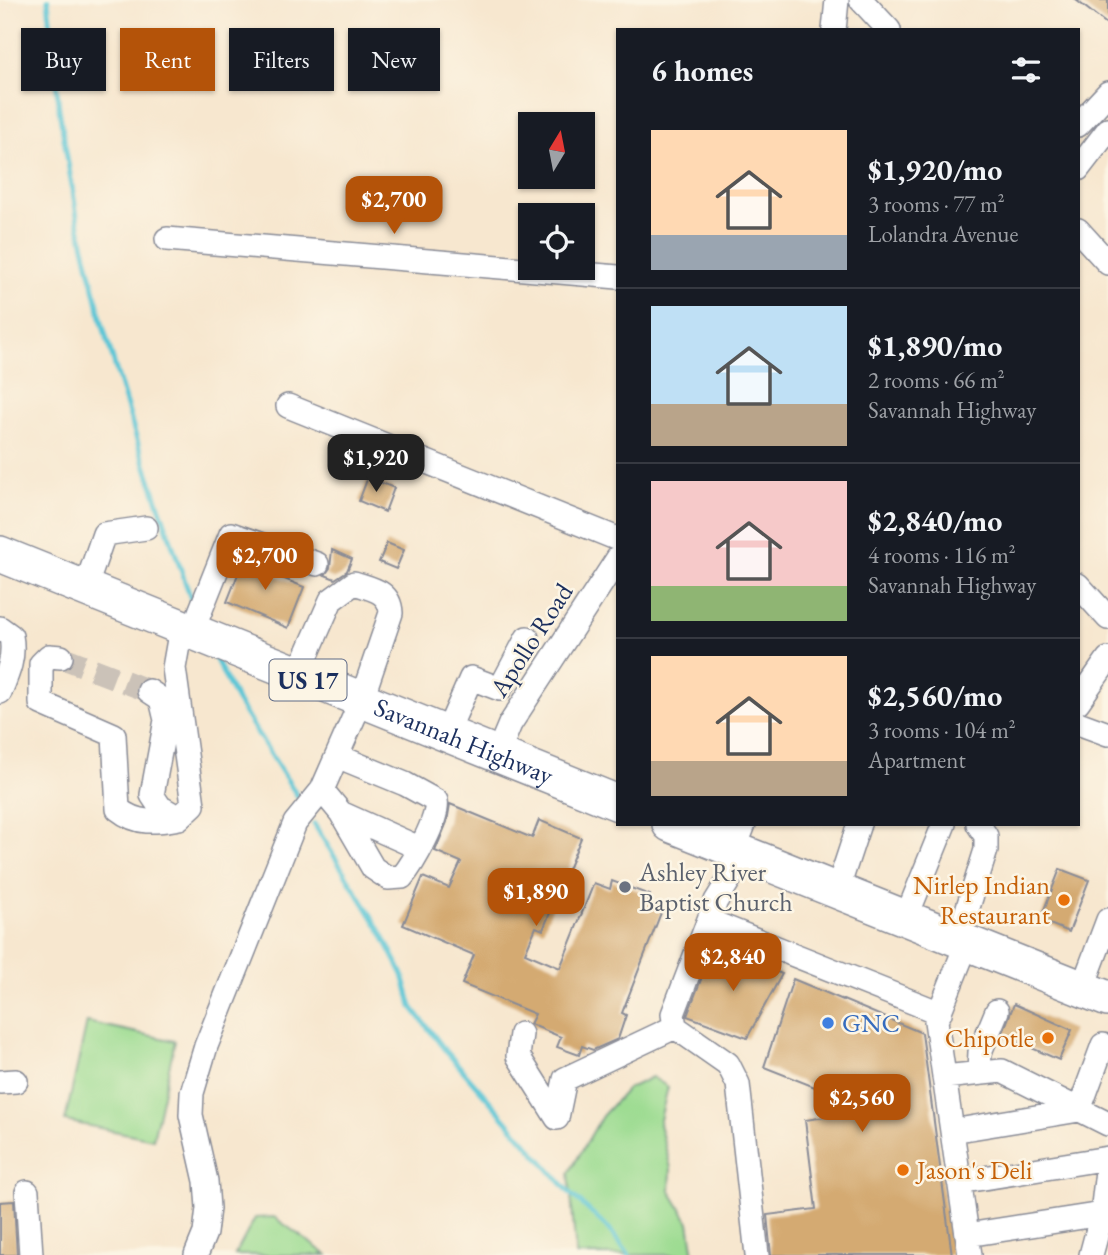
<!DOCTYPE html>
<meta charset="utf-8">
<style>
body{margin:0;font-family:"EB Garamond",serif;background:#20242c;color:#f1f3f6;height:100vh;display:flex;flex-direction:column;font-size:26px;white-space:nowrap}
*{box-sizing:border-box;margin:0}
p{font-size:23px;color:#9ea1a6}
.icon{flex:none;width:38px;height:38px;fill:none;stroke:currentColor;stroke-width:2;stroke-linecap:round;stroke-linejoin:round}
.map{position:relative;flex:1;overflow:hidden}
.drawer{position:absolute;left:616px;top:28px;width:464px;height:798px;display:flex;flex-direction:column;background:#171b24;border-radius:0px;box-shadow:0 2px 5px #0004}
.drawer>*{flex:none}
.top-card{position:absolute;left:21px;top:28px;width:490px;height:63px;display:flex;gap:14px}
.needle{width:46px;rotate:10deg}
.tools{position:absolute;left:518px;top:112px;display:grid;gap:14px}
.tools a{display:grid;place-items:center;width:77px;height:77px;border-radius:0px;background:#171b24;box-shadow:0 2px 5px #0004;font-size:35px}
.price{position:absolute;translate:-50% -60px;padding:0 16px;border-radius:14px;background:#b45309;color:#fff;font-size:23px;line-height:46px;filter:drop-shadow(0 2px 4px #0008)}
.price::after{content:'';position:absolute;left:50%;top:42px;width:21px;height:16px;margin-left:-10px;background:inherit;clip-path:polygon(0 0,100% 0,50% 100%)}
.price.current{background:#222;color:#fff}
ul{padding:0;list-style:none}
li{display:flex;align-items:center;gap:21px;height:175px;padding:0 35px}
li+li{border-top:2px solid #363941}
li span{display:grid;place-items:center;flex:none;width:196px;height:140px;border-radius:0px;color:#555}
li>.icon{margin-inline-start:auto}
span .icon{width:84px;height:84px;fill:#fffc;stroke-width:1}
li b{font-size:30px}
h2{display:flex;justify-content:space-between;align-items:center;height:84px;padding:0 35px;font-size:30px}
.pill{padding:0 24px;border-radius:0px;background:#171b24;box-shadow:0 2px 5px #0004;font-size:24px;line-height:63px}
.pill.current{background:#b45309;color:#fff}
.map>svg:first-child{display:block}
</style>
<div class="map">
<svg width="1108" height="1255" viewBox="0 0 1108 1255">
<rect width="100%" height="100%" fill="#fcf5e5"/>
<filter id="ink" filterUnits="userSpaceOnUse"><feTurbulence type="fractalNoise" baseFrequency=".0143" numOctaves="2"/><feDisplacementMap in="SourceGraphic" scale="14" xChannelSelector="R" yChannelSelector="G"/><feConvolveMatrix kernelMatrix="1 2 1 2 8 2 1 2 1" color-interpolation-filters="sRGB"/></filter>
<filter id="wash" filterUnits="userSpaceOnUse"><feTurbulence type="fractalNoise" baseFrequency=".00686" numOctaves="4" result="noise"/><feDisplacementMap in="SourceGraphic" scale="28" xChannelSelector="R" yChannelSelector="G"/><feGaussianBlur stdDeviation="1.57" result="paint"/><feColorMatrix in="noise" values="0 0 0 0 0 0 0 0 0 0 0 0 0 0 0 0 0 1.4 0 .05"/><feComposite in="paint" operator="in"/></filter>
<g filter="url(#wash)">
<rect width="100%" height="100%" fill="#f7e7cf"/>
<path fill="#9ddc92" stroke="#5c8678" stroke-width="2" d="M87,1022L175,1041L153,1139L65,1121Z
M652,1077L668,1087L659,1124L671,1168L670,1191L689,1222L694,1255H576L569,1173L602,1116L627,1089Z
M274,1217L327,1255H235L255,1218Z"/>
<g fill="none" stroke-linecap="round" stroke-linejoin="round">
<path stroke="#5cc6d6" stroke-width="5" d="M48,0L59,109L78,222L103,326L139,447L192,602
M213,654L237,701L298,797
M314,824L379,928L403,975L412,1007L445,1050L570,1193L608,1228L629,1255"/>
</g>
<g id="blocks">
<path fill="#d4aa72" d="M1076,0H1108V25Z
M368,477L394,488L385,512L359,501Z
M387,543L404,550L396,569L379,562Z
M332,550L352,559L347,571L335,579L325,575L330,568Z
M246,554L271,563L267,572L304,587L288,628L227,602Z
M450,804L532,838L539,820L581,838L543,930L536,927L525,953L560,968L594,883L610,889L612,881L650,895L647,904L662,910L622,1013L626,1015L618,1039L593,1050L582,1046L579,1055L557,1047L561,1037L530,1024L535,1014L462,984L474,955L403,925L423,877L449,888L461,862L435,851L447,822Z
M1060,869L1089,880L1069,932L1040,920Z
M714,946L782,974L747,1038L687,1016Z
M793,979L922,1033L952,1255H771L767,1215L816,1209L805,1120L873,1110L764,1067Z
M1014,1004L1072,1030L1059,1060L1002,1035Z
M14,1201L17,1255H0V1202Z"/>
</g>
</g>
<g filter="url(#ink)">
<use href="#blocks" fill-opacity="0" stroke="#898b96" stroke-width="2"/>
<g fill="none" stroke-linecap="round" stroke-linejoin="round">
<path stroke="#cbc2b8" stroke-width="23" stroke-dasharray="23 11" stroke-linecap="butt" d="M61,657L149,691"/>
<g stroke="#898b96" stroke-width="26">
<path id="minor" d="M861,0L889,30
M834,30L837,0
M1078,125L1108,93
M1078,169L1108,130
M1078,230L1108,263
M167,239L618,277
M288,406L618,539
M1078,585L1108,618
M85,589L104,534L146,528
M0,628L11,636C15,657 8,673 0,692
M192,632L231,534L317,564
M61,657L49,656L41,664V703L114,735L118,809C138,825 155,822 179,818L160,807L152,795L166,720L161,699L149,691
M1078,702L1108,659
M1078,723L1108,734
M446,735L471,678L500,689L527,638
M497,755L510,724L618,558
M322,790L341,813L373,868L388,878L402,877C413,864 440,817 436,801L405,784L337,756
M341,813L419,848
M179,818L193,805L174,668L181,628
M734,850L744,824
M745,854L716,901L673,1014L675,1027L728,1064L738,1084L757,1255
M837,891L859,824
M906,918L944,824
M709,921L940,1013
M958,939L986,850V836L978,824
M967,943L936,1021L970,1255
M1082,989L1108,920
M521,1034L518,1056L557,1118L565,1079L675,1027
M979,1071L980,1052L997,1011
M944,1077L1002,1071L1108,1124
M0,1082L16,1081
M952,1131L1079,1110L1103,1045
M959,1182L1108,1158
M27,1192L31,1255
M967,1235L1102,1214
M196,1255L205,1233L208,1208L206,1181L191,1115L192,1093L206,1046L295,823L322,790L361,701L391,613C390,591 372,589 354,583L331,600L298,675
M1091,1255L1102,1214L1108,1162"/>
</g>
<g stroke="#898b96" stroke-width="38">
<g id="highway">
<path id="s1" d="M0,554L618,803"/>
<path d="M670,824L1108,999"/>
</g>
</g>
<use href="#minor" stroke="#fff" stroke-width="23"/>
<use href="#highway" stroke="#fff" stroke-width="35"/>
</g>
</g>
<circle fill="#6b7280" stroke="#fcf5e5" stroke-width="2.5" cx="625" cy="887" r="7"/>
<g fill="#e8710a" stroke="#fcf5e5" stroke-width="2.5">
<circle cx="1064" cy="900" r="7"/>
<circle cx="1048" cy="1038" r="7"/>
<circle cx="903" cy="1170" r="7"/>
</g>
<circle fill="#3f7fe0" stroke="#fcf5e5" stroke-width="2.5" cx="828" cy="1023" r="7"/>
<g text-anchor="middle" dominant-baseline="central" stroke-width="5" stroke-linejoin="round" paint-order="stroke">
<rect fill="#fcf5e5" stroke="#5e6a86" stroke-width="2" x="269.5" y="659.5" width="77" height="41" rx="5"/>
<g font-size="24" font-weight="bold" fill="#1b2f5e">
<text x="308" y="680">US 17</text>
</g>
<g font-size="26" fill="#1b2f5e" stroke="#fcf5e5">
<text transform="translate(531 640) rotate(-57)">Apollo Road</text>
<text stroke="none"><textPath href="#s1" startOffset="500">Savannah Highway</textPath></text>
</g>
<g font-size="26" fill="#5b616d" stroke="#fcf5e5" text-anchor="start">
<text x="639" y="872">Ashley River<tspan x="639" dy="30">Baptist Church</tspan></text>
</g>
<g font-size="26" fill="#c56008" stroke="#fcf5e5" text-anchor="end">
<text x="1050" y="885">Nirlep Indian<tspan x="1050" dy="30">Restaurant</tspan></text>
<text x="1034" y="1038">Chipotle</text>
<text x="917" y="1170" text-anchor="start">Jason's Deli</text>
</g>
<g font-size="26" fill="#366cbe" stroke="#fcf5e5" text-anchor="start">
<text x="842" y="1023">GNC</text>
</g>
</g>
</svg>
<div class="tools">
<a><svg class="needle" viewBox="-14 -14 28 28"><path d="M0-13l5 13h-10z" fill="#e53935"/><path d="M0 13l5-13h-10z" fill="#9ea1a6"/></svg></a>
<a><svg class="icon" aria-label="locate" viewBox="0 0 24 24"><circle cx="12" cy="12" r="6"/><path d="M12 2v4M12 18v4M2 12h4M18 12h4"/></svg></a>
</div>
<b class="price" style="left:394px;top:236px">$2,700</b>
<b class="price current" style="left:376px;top:494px">$1,920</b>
<b class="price" style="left:265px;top:592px">$2,700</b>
<b class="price" style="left:536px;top:928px">$1,890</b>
<b class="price" style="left:733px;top:993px">$2,840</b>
<b class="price" style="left:862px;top:1134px">$2,560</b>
<div class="top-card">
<a class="pill">Buy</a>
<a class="pill current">Rent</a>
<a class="pill">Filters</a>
<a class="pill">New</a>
</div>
<section class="drawer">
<h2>6 homes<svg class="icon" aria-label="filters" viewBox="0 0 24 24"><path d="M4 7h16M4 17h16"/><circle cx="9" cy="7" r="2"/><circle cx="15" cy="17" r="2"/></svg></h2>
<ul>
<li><span style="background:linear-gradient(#ffd9b3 75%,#9aa5b1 0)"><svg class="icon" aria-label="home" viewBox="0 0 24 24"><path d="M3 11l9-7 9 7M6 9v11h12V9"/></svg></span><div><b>$1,920/mo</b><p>3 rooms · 77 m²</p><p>Lolandra Avenue</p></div></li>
<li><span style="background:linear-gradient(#bfe0f5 70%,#b9a48a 0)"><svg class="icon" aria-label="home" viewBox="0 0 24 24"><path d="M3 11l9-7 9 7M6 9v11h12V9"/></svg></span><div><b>$1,890/mo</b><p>2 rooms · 66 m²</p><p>Savannah Highway</p></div></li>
<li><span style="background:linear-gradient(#f6c9c9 75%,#8fb573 0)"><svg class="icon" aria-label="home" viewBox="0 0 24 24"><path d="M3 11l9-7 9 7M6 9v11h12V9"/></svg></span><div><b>$2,840/mo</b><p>4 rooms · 116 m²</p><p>Savannah Highway</p></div></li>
<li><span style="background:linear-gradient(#ffd9b3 75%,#b9a48a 0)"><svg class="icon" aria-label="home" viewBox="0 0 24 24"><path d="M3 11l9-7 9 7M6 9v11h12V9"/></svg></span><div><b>$2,560/mo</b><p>3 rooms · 104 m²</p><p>Apartment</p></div></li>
</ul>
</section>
</div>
